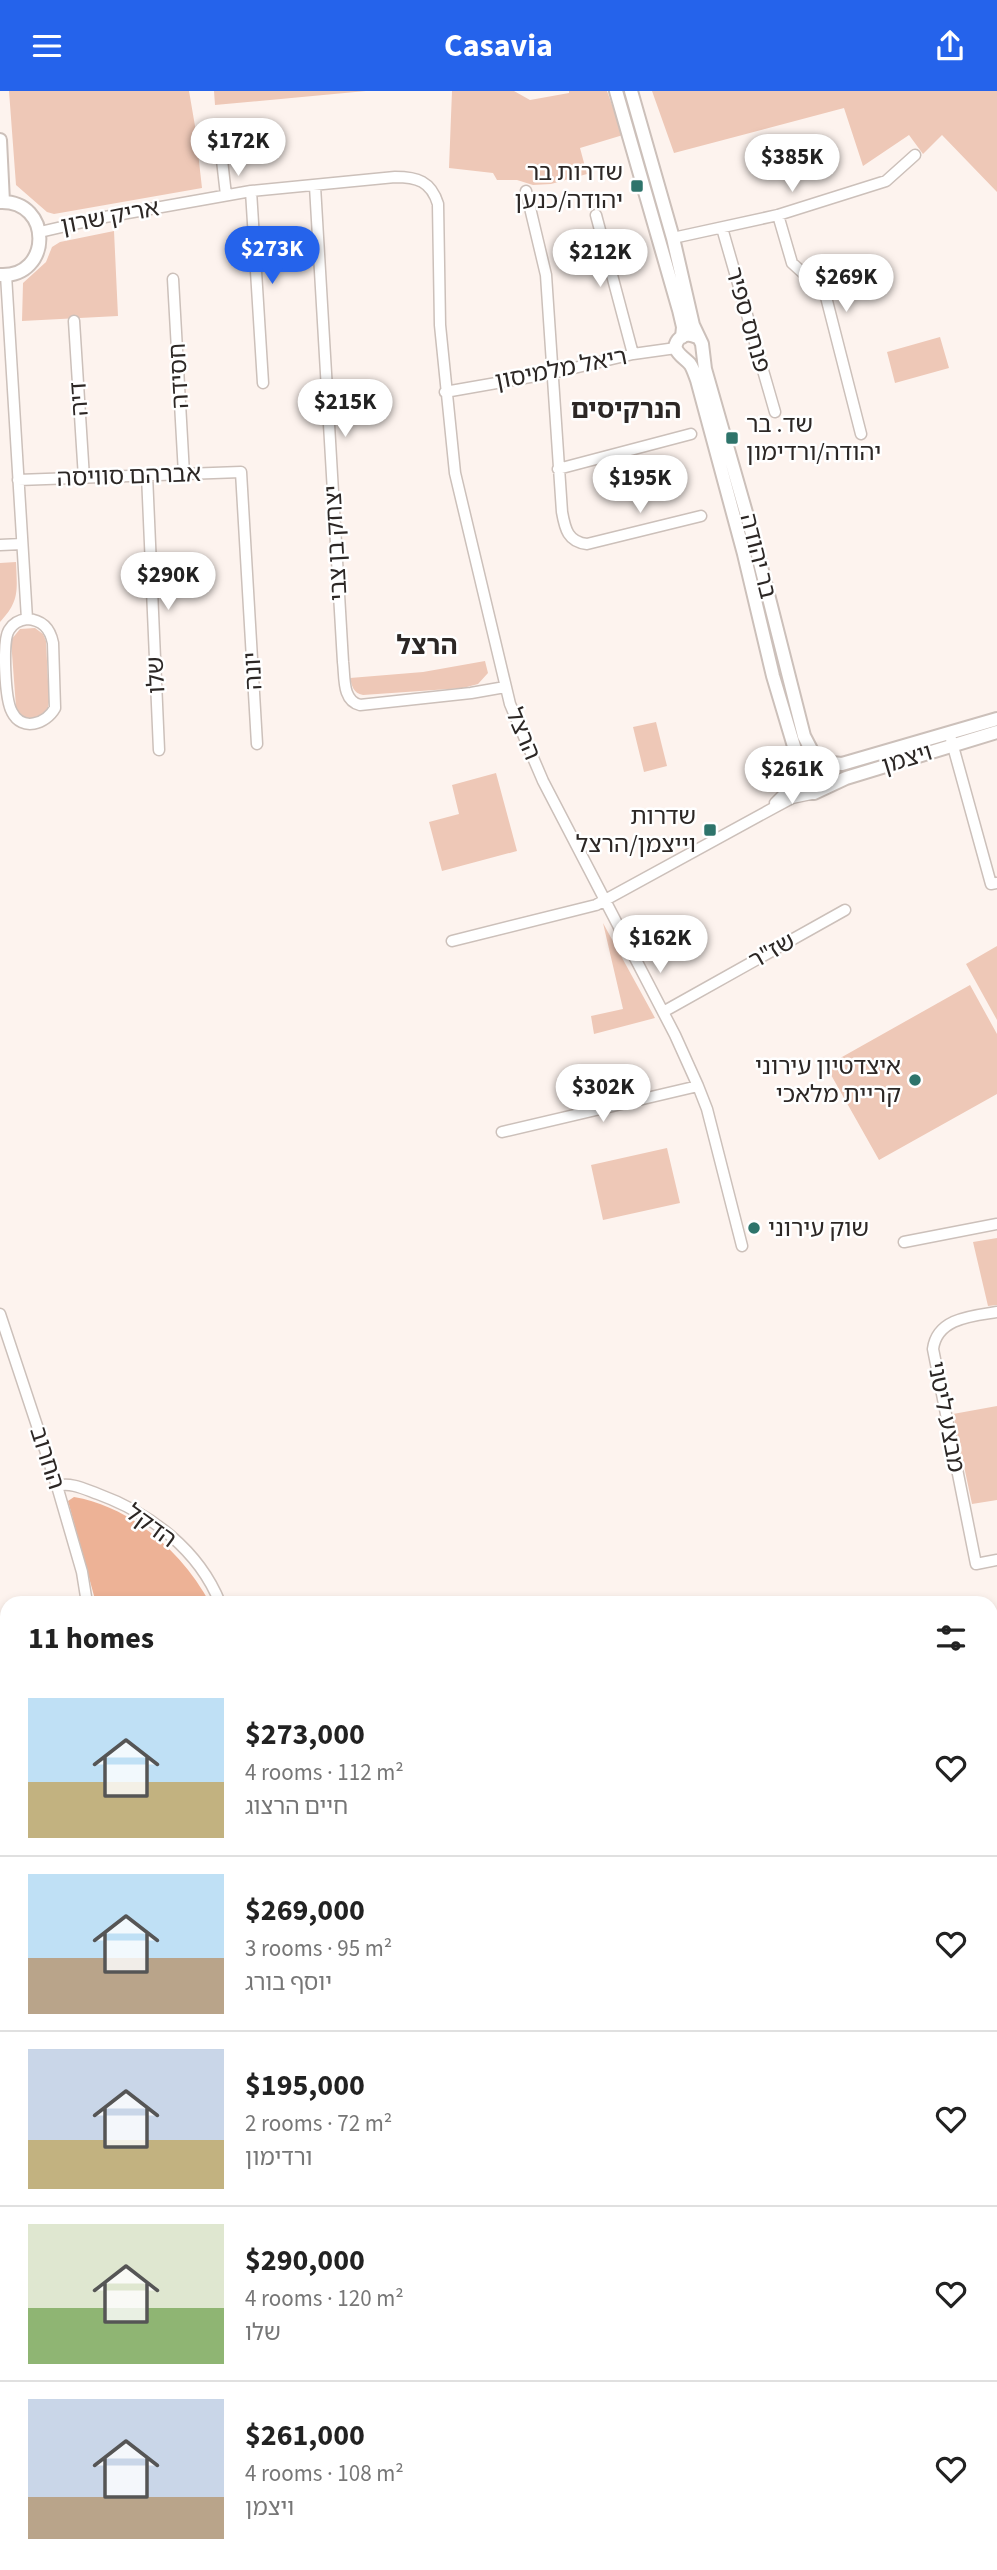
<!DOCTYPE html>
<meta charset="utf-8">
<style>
body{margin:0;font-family:"Source Sans 3","Noto Sans Hebrew",sans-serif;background:#f6f6f6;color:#222;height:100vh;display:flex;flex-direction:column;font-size:26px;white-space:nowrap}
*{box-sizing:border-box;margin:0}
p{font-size:23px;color:#767676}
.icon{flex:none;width:38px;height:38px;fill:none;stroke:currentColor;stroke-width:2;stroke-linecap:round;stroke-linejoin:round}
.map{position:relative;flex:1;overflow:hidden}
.details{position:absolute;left:0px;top:1505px;width:998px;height:975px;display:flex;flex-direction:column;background:#fff;border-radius:21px 21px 0 0;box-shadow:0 4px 10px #0003}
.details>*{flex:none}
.price{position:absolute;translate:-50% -60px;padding:0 16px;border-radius:24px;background:#fff;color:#222;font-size:23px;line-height:46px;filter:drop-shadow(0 2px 4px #0008)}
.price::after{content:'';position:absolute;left:50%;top:42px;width:21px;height:16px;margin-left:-10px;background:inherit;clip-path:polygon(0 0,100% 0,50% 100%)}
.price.current{background:#2563eb;color:#fff}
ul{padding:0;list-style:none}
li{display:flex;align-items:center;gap:21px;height:175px;padding:0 28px}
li+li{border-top:2px solid #e0e0e0}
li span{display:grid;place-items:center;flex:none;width:196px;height:140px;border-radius:0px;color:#555}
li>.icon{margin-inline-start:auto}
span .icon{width:84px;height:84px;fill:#fffc;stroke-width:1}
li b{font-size:30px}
h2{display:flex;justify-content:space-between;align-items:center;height:84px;padding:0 28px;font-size:30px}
header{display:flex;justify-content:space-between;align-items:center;height:91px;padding:0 28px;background:#2563eb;color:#fff;font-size:32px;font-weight:700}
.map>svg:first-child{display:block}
</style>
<header><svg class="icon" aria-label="menu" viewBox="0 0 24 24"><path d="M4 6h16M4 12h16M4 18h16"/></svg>Casavia<svg class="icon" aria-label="share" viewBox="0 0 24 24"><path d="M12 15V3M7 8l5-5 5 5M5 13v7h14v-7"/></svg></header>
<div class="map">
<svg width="997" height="2479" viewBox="0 0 997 2479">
<rect width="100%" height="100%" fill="#fdf3ee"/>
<path fill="#eec8b7" d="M9,0H189L195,35L202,97L54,123L47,121L16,94Z
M214,0H366L215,14Z
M452,0H514L530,9L569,2V0H607L623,44L580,57L587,83L551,93L533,94L517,89H497L493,82L449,77Z
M652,0H997V101L942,44L923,63L909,44L863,75L844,17L674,62Z
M114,140L118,225L22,230L23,192L46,171L52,156L60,151Z
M940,246L949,277L895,292L887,261Z
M16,471C17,499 20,510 0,531V472Z
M35,537L43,543L46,550L49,611L47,621L36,627H25L20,624L16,616L11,549L20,538Z
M485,570L488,582L478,593L463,597L363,604C353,602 352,595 350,587L423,581Z
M656,631L667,675L644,681L633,636Z
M496,682L517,760L442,780L429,731L459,723L452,694Z
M603,832L655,927L594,943L591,925L623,918Z
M997,855V929L966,873Z
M970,894L997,943V1003L879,1069L826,975Z
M667,1057L680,1112L603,1129L591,1074Z
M997,1147V1214L988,1215L973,1151Z
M997,1315V1409L972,1413L953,1323Z
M24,2473H130L125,2479H21Z
M585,2473H706V2479H585Z"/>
<path fill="#edb296" d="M74,1406C132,1416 182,1461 210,1512H96L68,1410Z
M997,1531V1594H994L991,1592L990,1532Z"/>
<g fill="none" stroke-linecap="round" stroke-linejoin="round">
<g stroke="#ccc0ba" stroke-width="13">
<path id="minor" d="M219,43L226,104
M315,95L343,571C345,586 342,610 360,614L471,602L505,596
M251,100L263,292
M526,100L546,184L562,421C565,438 568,451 587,453L701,425
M596,124L633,263
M778,124L792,172L825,202L861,343
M722,137L775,321
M40,141L105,126L251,100L395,86C417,86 431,90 438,113L440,234L455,382L510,613L543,690L675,944L698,995L707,1018L742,1155
M673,147L778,124L886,90L915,64
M6,184L27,528
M173,188L184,383
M74,230L84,387
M445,301L553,282L633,263L676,257
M558,378L691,343
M147,384L159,659
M18,389L241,381L257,653
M0,454L22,453
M27,528C42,529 50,537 53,552L55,617C46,633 22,641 12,621C5,609 2,550 9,539C13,532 19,529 27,528Z
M951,648L991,793L997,792
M775,712L786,701L792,689
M452,850L596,814L777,715L792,707L811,703
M663,921L845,819
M502,1041L698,995
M904,1151L997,1133
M997,1221C972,1225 937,1227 933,1258L976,1473L997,1469
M0,1223L57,1395L82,1481L87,1512
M57,1395C71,1391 84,1398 98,1403C150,1422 199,1459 220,1512
M0,1645L7,1646
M0,1709L7,1710
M0,1857L7,1844
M0,1904L7,1905
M990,2216L997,2222
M990,2250L997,2242
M768,2479L770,2473
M868,2479L870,2473"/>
</g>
<g stroke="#ccc0ba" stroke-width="16">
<path id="tertiary" d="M616,0L679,219L683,236L682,246
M631,0L673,147L693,234L702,253L705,278L757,460L804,645L816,668
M0,49L3,111
M0,111C53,109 52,187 0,184
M697,246C692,244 687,242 681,246C667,258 684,266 690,273C693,277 695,284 697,289L744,463L773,585L796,662L791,682L795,695L805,702H814L846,687L997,641
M821,671L842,673L997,628"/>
</g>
<g stroke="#ccc0ba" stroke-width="16">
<path id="secondary" d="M990,1610L997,1614
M990,1654L997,1651
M141,2479L146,2473"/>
</g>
<use href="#minor" stroke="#fff" stroke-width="10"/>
<use href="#tertiary" stroke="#fff" stroke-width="12"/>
<use href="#secondary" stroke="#fbdccc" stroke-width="12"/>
</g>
<g fill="#2e746b" stroke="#fff" stroke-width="2.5">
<rect x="630" y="88" width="14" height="14" rx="3.5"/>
<rect x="725" y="340" width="14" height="14" rx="3.5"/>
<rect x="703" y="732" width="14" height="14" rx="3.5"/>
<circle cx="915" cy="989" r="7"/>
<circle cx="754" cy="1137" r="7"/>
</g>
<g text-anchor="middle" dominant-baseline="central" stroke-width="5" stroke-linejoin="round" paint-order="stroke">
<g font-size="24" fill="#2c2725" stroke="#fff" text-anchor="end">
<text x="623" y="81">שדרות בר<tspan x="623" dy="28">יהודה/כנען</tspan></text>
<text x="746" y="333" text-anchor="start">שד. בר<tspan x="746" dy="28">יהודה/ורדימון</tspan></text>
<text x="696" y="725">שדרות<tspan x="696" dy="28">וייצמן/הרצל</tspan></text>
<text x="901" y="975">איצדטיון עירוני<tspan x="901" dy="28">קריית מלאכי</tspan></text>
<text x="768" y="1137" text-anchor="start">שוק עירוני</text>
</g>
<g font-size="24" fill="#2c2725" stroke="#fff">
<text transform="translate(110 126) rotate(-11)">אריק שרון</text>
<text transform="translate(748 229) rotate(74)">פנחס ספיר</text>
<text transform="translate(561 278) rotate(-11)">ריאל מלמיסון</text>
<text transform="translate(179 285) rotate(-93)">חסידה</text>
<text transform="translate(79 308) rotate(-94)">דיה</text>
<text transform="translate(129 385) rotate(-2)">אברהם סוויסה</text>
<text transform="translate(336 452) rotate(-93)">יצחק בן צבי</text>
<text transform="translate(758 465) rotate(76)">בר יהודה</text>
<text transform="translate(253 580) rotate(-93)">יונה</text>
<text transform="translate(156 584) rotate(-93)">שלו</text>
<text transform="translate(523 643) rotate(67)">הרצל</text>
<text transform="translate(907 668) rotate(-17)">ויצמן</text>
<text transform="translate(772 860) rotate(-29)">שז"ר</text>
<text transform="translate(946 1326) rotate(79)">מבצע ליטני</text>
<text transform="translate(47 1367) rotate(72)">החרוב</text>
<text transform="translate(151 1435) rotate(36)">הדקל</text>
</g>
<g font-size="26" font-weight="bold" fill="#2c2725" stroke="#fff">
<text x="626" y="318">הנרקיסים</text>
<text x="427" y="554">הרצל</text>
</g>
</g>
</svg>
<b class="price" style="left:238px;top:87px">$172K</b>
<b class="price" style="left:792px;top:103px">$385K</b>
<b class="price current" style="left:272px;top:195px">$273K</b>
<b class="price" style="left:600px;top:198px">$212K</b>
<b class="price" style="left:846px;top:223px">$269K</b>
<b class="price" style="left:345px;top:348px">$215K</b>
<b class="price" style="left:640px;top:424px">$195K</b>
<b class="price" style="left:168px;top:521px">$290K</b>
<b class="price" style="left:792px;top:715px">$261K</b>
<b class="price" style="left:660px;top:884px">$162K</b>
<b class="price" style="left:603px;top:1033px">$302K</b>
<section class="details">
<h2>11 homes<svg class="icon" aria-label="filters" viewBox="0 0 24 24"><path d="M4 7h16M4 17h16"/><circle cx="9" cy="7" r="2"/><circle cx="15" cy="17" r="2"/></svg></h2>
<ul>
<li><span style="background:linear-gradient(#bfe0f5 60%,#c2b280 0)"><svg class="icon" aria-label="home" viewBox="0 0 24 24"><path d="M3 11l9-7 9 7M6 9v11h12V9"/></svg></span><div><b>$273,000</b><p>4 rooms · 112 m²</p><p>חיים הרצוג</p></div><svg class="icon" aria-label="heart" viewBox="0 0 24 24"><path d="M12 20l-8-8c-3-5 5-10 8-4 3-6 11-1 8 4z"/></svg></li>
<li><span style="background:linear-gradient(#bfe0f5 60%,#b9a48a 0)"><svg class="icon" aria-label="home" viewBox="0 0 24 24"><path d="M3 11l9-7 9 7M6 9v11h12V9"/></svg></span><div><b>$269,000</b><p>3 rooms · 95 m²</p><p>יוסף בורג</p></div><svg class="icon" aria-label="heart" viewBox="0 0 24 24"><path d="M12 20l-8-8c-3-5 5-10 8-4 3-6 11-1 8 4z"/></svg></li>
<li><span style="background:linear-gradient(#c9d6e8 65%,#c2b280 0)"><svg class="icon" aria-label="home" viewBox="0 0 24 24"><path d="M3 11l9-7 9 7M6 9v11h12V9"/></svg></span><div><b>$195,000</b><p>2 rooms · 72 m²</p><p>ורדימון</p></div><svg class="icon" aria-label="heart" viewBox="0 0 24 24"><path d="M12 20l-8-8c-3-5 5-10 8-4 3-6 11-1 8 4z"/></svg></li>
<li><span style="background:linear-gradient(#dfe7d0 60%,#8fb573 0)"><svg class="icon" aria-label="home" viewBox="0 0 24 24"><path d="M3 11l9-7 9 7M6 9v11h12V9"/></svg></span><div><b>$290,000</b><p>4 rooms · 120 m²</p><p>שלו</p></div><svg class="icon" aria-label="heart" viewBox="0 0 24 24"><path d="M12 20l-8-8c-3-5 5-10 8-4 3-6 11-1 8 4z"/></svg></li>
<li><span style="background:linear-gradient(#c9d6e8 70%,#b9a48a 0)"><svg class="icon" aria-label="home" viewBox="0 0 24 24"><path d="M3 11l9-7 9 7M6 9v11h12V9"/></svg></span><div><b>$261,000</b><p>4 rooms · 108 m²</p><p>ויצמן</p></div><svg class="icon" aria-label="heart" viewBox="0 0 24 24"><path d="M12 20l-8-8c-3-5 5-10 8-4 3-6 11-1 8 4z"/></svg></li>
</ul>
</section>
</div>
